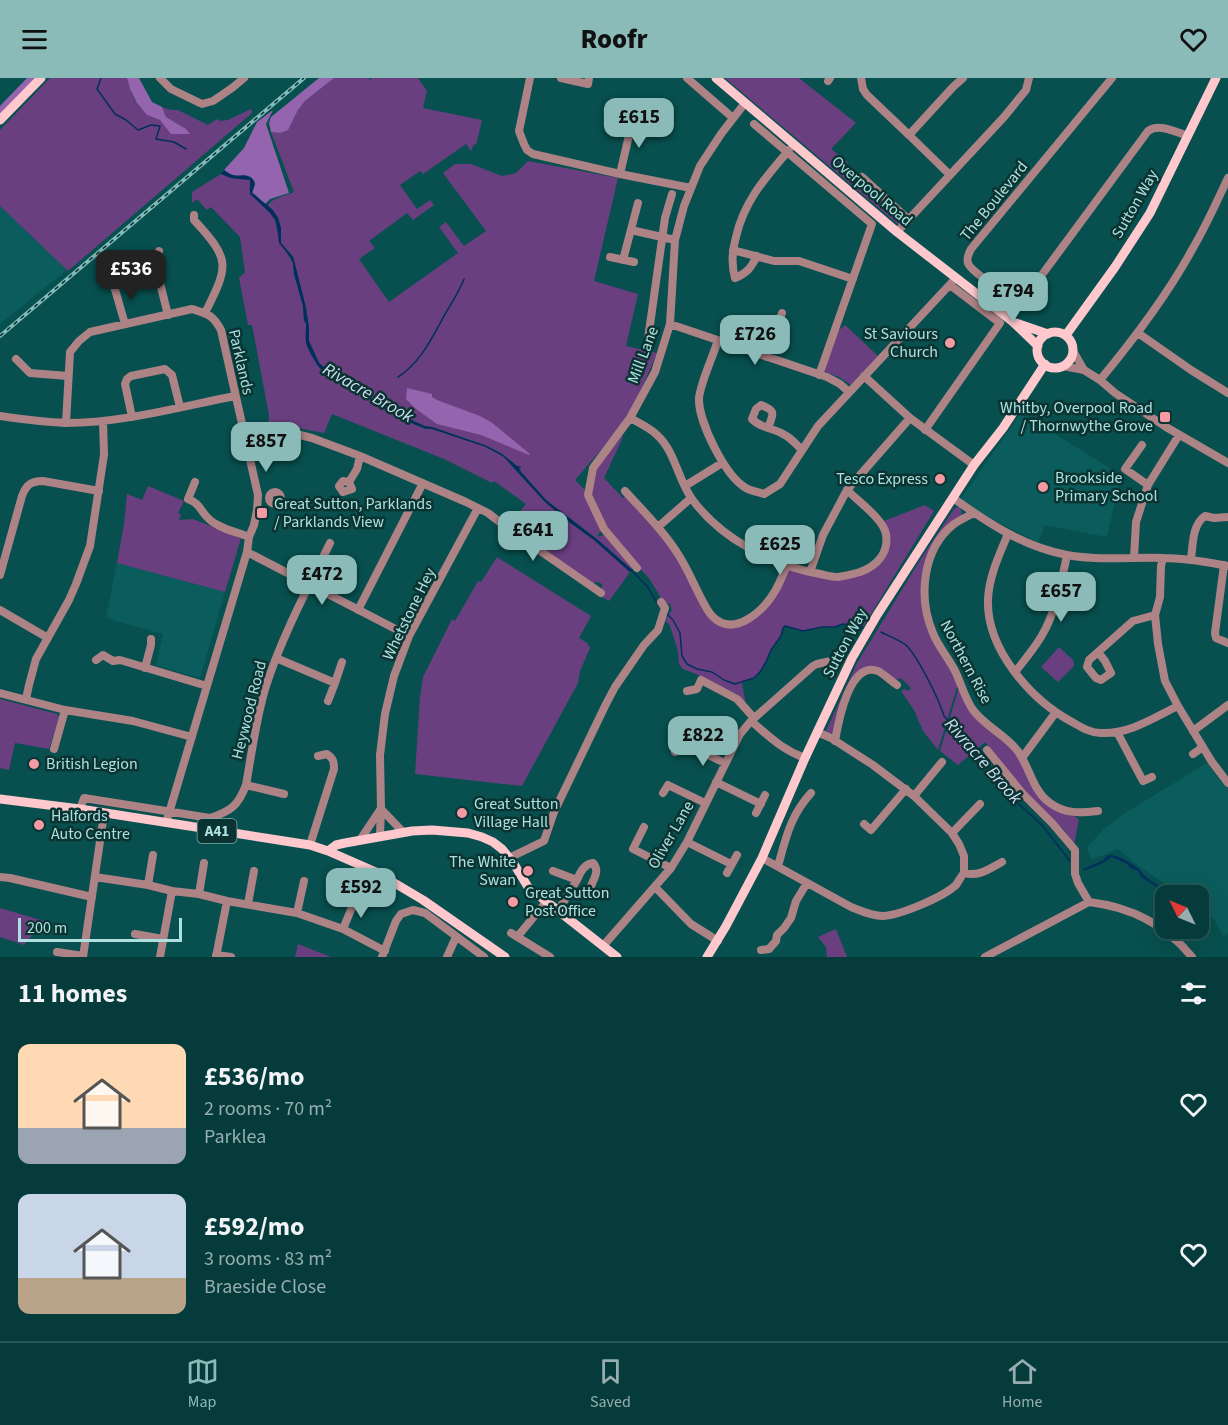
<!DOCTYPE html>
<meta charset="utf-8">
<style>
body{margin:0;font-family:"Source Sans 3",sans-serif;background:#0e4342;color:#f1f3f6;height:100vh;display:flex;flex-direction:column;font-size:22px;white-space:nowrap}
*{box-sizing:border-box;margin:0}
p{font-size:20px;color:#97adaf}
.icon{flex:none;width:33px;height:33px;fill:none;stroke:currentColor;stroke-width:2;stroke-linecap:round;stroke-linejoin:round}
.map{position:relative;height:879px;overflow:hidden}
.drawer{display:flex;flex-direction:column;background:#053c3b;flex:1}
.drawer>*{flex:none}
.needle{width:39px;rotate:313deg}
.buttons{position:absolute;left:1155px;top:807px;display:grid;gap:12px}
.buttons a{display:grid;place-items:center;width:54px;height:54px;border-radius:12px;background:#053c3b;box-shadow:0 6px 24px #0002,0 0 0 2px #265655;font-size:30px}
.scale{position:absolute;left:18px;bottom:15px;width:164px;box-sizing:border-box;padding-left:6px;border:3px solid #ace1df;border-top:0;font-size:16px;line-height:21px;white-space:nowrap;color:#ace1df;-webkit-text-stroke:4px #0b3332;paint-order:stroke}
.price{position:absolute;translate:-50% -51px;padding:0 14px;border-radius:12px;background:#8bbbb9;color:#111;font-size:20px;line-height:39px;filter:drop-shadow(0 2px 3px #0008)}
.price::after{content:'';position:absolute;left:50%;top:36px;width:18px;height:14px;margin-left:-9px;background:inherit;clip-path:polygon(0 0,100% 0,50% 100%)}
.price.current{background:#222;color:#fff}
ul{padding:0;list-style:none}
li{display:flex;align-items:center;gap:18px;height:150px;padding:0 18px}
li span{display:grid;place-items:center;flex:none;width:168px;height:120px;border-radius:12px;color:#555}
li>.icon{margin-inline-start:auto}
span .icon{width:72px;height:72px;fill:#fffc;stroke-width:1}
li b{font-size:26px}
h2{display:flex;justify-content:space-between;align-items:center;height:72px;padding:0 18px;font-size:26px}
header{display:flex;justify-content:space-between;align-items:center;height:78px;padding:0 18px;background:#8bbbb9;color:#111;font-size:27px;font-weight:800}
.tab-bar{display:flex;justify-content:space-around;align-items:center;height:84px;border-top:2px solid #265655;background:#053c3b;font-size:16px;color:#97adaf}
.tab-bar a{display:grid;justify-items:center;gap:3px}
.tab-bar .current{color:#8bbbb9}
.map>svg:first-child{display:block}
</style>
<header><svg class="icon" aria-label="menu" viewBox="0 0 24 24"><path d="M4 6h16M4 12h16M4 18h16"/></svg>Roofr<svg class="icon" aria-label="heart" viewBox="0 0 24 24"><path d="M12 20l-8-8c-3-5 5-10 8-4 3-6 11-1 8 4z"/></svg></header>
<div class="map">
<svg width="1228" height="879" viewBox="0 0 1228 879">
<rect width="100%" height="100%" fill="#07504f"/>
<path fill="#0a5d5c" d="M0,128L67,192L0,246Z
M1021,335L1121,397L1107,459L1045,447L1038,464L995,443L960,422Z
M117,485L225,514L200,600L156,587L163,556L106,540Z
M1207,685L1219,702L1228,711V855L1223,858L1214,841L1199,830L1198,818L1181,817L1133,784L1118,771L1091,782L1087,769L1104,751L1122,737Z"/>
<path fill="#6a3f80" d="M50,0H127C136,38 153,40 186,51L166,39L162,29L171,32H178L208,47L217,41L220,43L228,42L251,31L252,35L68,193L0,128V52Z
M334,0H368L370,2L372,0H418L427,13L423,30L482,42L476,67L474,66L471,73L466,66L423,96L420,93L400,107L417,131L430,122L434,127L413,142L407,135L369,163L375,170L359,181L389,224L458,175L439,149L446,144L464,168L486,153L443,95L455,86H471L502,98L516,95L528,83L618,100L594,203L638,216L626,268L657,275C647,298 638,322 623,343C609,364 592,382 575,402L586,413L601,452L597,459L604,457L634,489L631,491L598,462L546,422L521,394L519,390L521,389L517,388L502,376L487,368L432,349H427L401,337L372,321L360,312L341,303L319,285L309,263V250L306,230L295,186L293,179L281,165V150L278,140L268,128C271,120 286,118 294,114L271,54L280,55L288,51L298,32L305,23Z
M725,0H799L856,45L831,71L848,84L843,93L864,110L870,108L908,142L901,149Z
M221,96L231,100L250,102L251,108L249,111L274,139L279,158V162L293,185L294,196L303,228L304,242L307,246V259L312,276L318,288L336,304L361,315L371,322L425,351H432L486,369L504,379L544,423L565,441L594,462L630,494L609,523L602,519L604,514L602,512V506L598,504L592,505L509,447L526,426L494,403L492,405L444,381L332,336L324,355L298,350H268L269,337L252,247H248L239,200L245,194L240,159L211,129L207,132L197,121L192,125V114Z
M845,247L878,278L851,307L839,299L826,294L824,291L838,253Z
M622,358L623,359L604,400L623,420L626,418L629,420L678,479L702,528L724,547L756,538L788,491L820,499L875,490C891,480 894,459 884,443L925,427L934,433L863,549L843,546L835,549H822L803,553L785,548L783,550L781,558L771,572L763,590L754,600L742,605L746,628L738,617L696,596L683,591L679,586L678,573L670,548L665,542L672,532L670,526L664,525L649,500L610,460L591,413L592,399L598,388Z
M148,408L184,423L178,435L181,436L179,442L193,441L241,460L225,514L117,485L124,446L127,416L142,422Z
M960,428L962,438L932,471L924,528L958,606L938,672L923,653L914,632L901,613L905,611L908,613L911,610L901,600L896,602L879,592L858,594L833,655L828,656L825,655L857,585L922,479L954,431Z
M497,479L591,538L579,560L587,565L590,570L580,593L578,605L522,708L415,696L420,619L423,599L452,541L455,543L478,503L481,504Z
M1059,569L1073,582L1074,588L1058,604L1041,589Z
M959,609L968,629L1015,673L1030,702L1069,737L1075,738L1079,742L1074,766L1063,751L1021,711L985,664L958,687L940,673Z
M0,621L57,636L59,640L49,671L15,665L9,692L0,690Z
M0,830L44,843L24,867L0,859Z
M836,851L847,879H827L826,869L818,859Z
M298,866L331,879H295Z"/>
<path fill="#9564ae" d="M27,0H36L0,37V28Z
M127,0H139L152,24L162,29L166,39L186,51L190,56H171L160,42L147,37L137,25L130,11Z
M319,0H334L305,23L298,32L288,52L280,55L271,54L269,45L271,39Z
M273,32L266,46L289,115L270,121L265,126L252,114L255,106L254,102L232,98L224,92L244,70L257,44Z
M407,310L432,316V319L437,322L480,338L491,344L530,376L529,377L481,357L437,346L416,331L406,321Z"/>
<path fill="#002f5e" d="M224,92C238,103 240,93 252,100L255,106L252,115L273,132L278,140L281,150V165L293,179L295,186L306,230L309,250V263L319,285L341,303L360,312L372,321L401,337L424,348L432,349L487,368L502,376L517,388L522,389L519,390L521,394L546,422L598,462L631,491L630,494L594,462L565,441L544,423L504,379L486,369L432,351C417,351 386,332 373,324C369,321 366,318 362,315C347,307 330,304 319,289C316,285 306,269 306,264C305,259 306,251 306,246L304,242L303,228L294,196L293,185L291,180L279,165L276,143L269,134L250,116V102L231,100L221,96Z
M1108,777C1119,777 1131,785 1139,791C1141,793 1143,797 1145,798C1154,806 1165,811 1174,817H1170L1141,799L1138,793L1130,790L1127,786L1112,779L1103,785L1084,793L1083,791L1102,783Z"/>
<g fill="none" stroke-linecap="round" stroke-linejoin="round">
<path stroke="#002f5e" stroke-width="1.5" d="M101,0L97,11L115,36L126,42L138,52L151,47L160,48L156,61L174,64L186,71
M398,299C423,283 434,255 448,231C454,221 460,212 464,201
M631,492L647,508L658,526
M667,536L673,542L680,555L682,578L687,586L697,591L712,594L724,602L735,606L754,600L760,594L766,584L771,572L781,558L783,550L785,548L803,553L822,549H835L843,546L863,549
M881,554C889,558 899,562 906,567C918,579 939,621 944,638L998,700L1011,719L1042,747L1070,783"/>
<path stroke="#ae8386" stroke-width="8" d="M160,0L171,11L202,26L213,23L232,10L244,0
M530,0L519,53L524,66L527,72L533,76L620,96L691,110
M561,0L588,6L589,0
M687,0L733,40
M861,0L863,11L867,17L909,57
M1112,0L971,171C969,175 966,180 968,185C970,193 1007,217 1016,221L1027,217L1148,53C1159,45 1176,54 1188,58
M828,3L830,0
M754,46L872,146L819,297
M620,96L633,40
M950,97L909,57L953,9L963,0
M862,99L909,142
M194,137V142C231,182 229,187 205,235
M631,152L675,162
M897,154L1004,39L1026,12L1029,0
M733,172L774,183H799L853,201
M159,173L156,182V189L168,237
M757,178C751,190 747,195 735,200C731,186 732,173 736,159C744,123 766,99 789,72
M610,179L634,184
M623,182L638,125
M114,208L125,246
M670,246L827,299L840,306L849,314
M1138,255L1191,292L1228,315
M718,262C713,279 701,303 699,320C698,343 725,398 746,410C751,413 758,414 764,416L780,406L818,348L956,200
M647,268L665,140L672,116
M1073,273L1084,292
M767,279L782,235
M16,281L30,295L68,298
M1063,288L1084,292L1100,302L1115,315L1166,349L1228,385
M864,298L910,340L974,387
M1100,302C1134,261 1167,218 1193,170C1206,148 1217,123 1228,100
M0,338C21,341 43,344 65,345C122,345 179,329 235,318
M132,339L125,306L127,301L131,298L165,291L172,297L180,329
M630,340C639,345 650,350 657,357C675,373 678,402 692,421C721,461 772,487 820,496C825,497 832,499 838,499C845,498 853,496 860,494C877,488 889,475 886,456C883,441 858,423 847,412
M66,345L70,274L79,263L90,254L192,231C208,236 213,237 221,252L258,417L257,432L254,447L249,459L247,474L166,745
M768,350C773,336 777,333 761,327L756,331L752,341C760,350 773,350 783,356C790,359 796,366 802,372
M925,352L1000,245L950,207
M246,362L269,356L288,354L312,360L360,378L466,424L488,435L510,452L601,515
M1142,367L1125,391L1148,407
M195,404L188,421C201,426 200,433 209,441C218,450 237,454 249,459
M349,404L343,403L339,408L343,414L352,411L349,404L357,391L360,378
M685,408L722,385
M625,413C643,433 662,451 676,473C685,486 691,500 698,514C702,522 706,531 712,538C734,561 764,532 775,513C780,505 783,496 787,487
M269 420a6 6 0 1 1 12 0a6 6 0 1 1-12 0Z
M953,420C988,445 1024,469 1067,477C1100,483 1132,479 1164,480C1187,480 1206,484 1228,488
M974,435C968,438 960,442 954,446C922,471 918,520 933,555C938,568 947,578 954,591C961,604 964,619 973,632C985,648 1004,656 1017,672C1030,689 1032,712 1050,725C1065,736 1080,735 1098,733
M658,449L691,420
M1008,456C999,477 989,499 988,521C986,571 1031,622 1072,644C1081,649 1090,655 1101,655C1130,656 1153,640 1178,628
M247,474L409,558
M1134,480L1136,444L1148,407L1179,357
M1163,480L1161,488L1160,519L1155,537L1158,566L1165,603L1178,628L1212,684L1228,705
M1191,481C1193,467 1192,447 1205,438L1214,440L1228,439
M1224,487L1215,555L1216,560L1228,565
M637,490L604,451L588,417L593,390L630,340L655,294L670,246L675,162L684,128L700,88L721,56L745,25
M810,494L823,457L847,412L910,340
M0,497L22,418C26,407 31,403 43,403L99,413
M0,532L48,560
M358,532L423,405
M1098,574L1105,583L1111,595L1101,602L1096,600L1087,589L1089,582L1133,543L1155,537
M276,580L335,605L342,584
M96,582L103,577L113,583L120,582L207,608
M145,590L151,567V561
M1015,594C1024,583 1033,572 1041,559C1056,534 1061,505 1067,477
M687,613L697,611L701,602L737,621L754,640
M0,615L65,632L133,643L192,659
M26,621L29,607L36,581L69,522L76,506L90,468L104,377L103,343
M328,623L335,605
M751,643C770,659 781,671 805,680
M1193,653L1228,627
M817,654L831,660L873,687L914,718L952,755L959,766L964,778V795
M1117,654L1143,703L1152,699
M835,663C838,646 849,582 878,593C884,596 891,603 897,607
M681,664L686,653
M54,671L65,632
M987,672L1023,716L1052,745L1075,772V796L1078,805L1089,824
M675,674L681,664L725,685
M1193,676L1203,669
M1022,680L1056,634
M716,704L761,726
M246,707L284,716
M663,715L668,707L705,725
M914,718L942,684
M80,731L84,720L210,740C231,733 238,728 246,707C252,674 256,640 266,608C282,558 307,512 330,465
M381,731L403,754
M756,735L765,717
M864,746L871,752L906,711
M644,749L633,771L671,790
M952,755L980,726
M380,758L381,731L380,677L385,636L394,598L409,558L478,430
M360,762L380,732
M687,764L731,786
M310,767L334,691C334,683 333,680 327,676L318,678
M509,780L544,763L554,734L606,626L615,609L644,567L658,552L665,530L661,524
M762,780L851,829C861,833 871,838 883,838C901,837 943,819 956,807C959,803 961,798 964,795C979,799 989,791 1002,784
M778,788C786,760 790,738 811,715
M553,793L577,802C580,794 584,786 593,785C600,793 594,800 591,808
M727,795L737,777
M0,799L10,800L92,819
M95,799L148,807L172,813L199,816L227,823L297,835L343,851L385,873
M148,807L153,777
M655,809L691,846L718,863
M199,816L204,785
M248,826L254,793
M558,833L577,802
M297,835L304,803
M343,851L355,822
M511,855L550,879
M135,856L163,861
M518,858L546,824
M603,868L671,790L687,764L740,656L751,643L813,588L817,586L831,583
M761,872L769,871L776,863L777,857L784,850L791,840L796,823L807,805
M57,874L83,878
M216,877L231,879
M83,879L104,736
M160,879L172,813
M216,879L227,823
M382,879L396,843L401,836L413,832L425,835L484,879
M447,879L456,859
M985,879L1089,824C1131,829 1166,847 1192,879"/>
<path stroke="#fec8cd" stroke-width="9" d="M716,0L897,154L1013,244L1038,268
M0,42L41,0
M1016,245L1048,256
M1037 272a18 18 0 1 1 36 0a18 18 0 1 1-36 0Z
M1066,257L1115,189L1150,135L1216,0
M0,721L80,731L310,767L328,773L376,794L423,822L505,879
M328,773L336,767L345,765L412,753L432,752L468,755L482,759L493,764L502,771L514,786L528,809L617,879
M707,879L726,848L762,780L805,680L852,580L877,537L974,387L1003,350L1045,286"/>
<g stroke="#81bbba" stroke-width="4">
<path id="rail" d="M0,258L304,0"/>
</g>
<use href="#rail" stroke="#0b3332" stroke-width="1.5" stroke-dasharray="4.5" stroke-linecap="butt"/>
</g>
<g fill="#f49aa4" stroke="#0b3332" stroke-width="2">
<circle cx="950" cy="265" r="6"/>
<rect x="1159" y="333" width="12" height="12" rx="3"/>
<circle cx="940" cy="401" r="6"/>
<circle cx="1043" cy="409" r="6"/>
<rect x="256" y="429" width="12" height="12" rx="3"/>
<circle cx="34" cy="686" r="6"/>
<circle cx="462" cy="735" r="6"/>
<circle cx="39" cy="747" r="6"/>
<circle cx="528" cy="793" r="6"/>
<circle cx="513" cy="824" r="6"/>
</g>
<g text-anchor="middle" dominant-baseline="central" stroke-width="5" stroke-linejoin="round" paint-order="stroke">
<rect fill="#0b3332" stroke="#7cadab" stroke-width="1.5" x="197.5" y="741" width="39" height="24" rx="4.5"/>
<g font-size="15" font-weight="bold" fill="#ace1df">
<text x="217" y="753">A41</text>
</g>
<g font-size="16" fill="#ace1df" stroke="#0b3332">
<text transform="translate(872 113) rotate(40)">Overpool Road</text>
<text transform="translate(994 123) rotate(-51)">The Boulevard</text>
<text transform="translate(1135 126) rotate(-60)">Sutton Way</text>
<text transform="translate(643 277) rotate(-69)">Mill Lane</text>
<text transform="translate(241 284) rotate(77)">Parklands</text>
<text transform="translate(409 536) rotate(-64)">Whetstone Hey</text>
<text transform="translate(845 565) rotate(-62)">Sutton Way</text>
<text transform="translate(966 584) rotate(62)">Northern Rise</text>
<text transform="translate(249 632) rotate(-76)">Heywood Road</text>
<text transform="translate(671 757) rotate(-60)">Oliver Lane</text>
</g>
<g font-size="16" fill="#ace1df" stroke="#0b3332" text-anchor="start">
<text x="938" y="256" text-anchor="end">St Saviours<tspan x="938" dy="18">Church</tspan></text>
<text x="1153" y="330" text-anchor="end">Whitby, Overpool Road<tspan x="1153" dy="18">/ Thornwythe Grove</tspan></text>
<text x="1055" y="400">Brookside<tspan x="1055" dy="18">Primary School</tspan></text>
<text x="928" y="401" text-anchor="end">Tesco Express</text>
<text x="274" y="426">Great Sutton, Parklands<tspan x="274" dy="18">/ Parklands View</tspan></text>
<text x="46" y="686">British Legion</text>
<text x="474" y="726">Great Sutton<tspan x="474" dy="18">Village Hall</tspan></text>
<text x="51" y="738">Halfords<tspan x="51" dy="18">Auto Centre</tspan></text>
<text x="516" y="784" text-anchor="end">The White<tspan x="516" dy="18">Swan</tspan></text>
<text x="525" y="815">Great Sutton<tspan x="525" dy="18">Post Office</tspan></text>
</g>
<g font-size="18" font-style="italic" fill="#cedef0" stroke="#0b3332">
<text transform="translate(368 315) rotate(30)">Rivacre Brook</text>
<text transform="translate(983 683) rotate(49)">Rivracre Brook</text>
</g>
</g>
</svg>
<div class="buttons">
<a><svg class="needle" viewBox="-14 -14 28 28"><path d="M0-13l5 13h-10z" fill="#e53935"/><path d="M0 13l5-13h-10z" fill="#97adaf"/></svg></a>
</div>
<div class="scale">200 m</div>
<b class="price" style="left:639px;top:71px">£615</b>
<b class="price current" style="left:131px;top:223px">£536</b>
<b class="price" style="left:1013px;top:245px">£794</b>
<b class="price" style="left:755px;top:288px">£726</b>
<b class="price" style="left:266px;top:395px">£857</b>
<b class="price" style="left:533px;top:484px">£641</b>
<b class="price" style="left:780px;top:498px">£625</b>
<b class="price" style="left:322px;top:528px">£472</b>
<b class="price" style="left:1061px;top:545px">£657</b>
<b class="price" style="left:703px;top:689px">£822</b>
<b class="price" style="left:361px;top:841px">£592</b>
</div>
<section class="drawer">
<h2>11 homes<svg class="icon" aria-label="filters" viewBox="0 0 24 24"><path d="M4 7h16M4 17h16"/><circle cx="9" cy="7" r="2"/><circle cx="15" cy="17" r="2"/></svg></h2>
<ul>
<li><span style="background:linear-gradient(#ffd9b3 70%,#9aa5b1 0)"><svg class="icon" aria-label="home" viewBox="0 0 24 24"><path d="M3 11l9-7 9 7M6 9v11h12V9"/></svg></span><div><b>£536/mo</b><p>2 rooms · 70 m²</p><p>Parklea</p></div><svg class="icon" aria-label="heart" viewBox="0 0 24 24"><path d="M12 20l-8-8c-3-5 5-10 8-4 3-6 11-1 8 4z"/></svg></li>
<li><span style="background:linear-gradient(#c9d6e8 70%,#b9a48a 0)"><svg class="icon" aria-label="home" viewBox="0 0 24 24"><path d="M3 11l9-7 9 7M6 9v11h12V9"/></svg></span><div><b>£592/mo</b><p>3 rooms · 83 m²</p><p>Braeside Close</p></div><svg class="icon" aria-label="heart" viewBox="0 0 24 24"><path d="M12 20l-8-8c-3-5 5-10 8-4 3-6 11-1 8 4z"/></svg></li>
</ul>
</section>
<nav class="tab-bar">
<a class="current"><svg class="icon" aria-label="map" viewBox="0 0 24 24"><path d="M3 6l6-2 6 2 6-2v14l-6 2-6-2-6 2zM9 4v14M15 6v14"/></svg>Map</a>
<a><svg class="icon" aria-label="saved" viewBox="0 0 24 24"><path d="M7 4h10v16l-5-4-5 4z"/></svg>Saved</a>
<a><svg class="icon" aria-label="home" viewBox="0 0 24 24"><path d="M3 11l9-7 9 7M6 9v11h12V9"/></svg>Home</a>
</nav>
